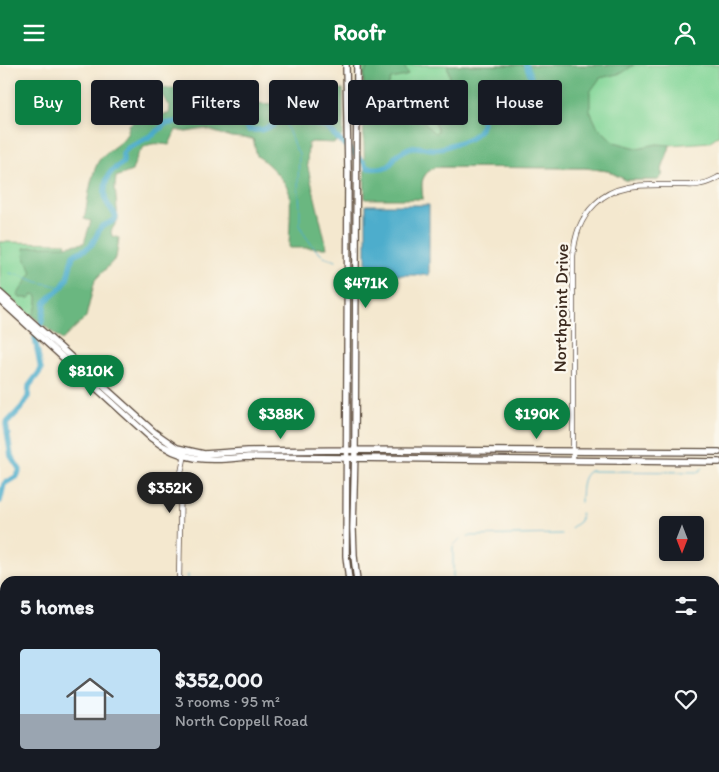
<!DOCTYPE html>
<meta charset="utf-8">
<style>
body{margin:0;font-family:Itim,sans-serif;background:#20242c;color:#f1f3f6;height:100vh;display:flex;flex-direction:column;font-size:19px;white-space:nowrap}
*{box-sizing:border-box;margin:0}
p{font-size:16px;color:#9ea1a6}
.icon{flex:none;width:28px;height:28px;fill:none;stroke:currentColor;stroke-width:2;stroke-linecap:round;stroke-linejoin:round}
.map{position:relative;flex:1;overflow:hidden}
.sheet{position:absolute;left:0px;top:511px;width:720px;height:196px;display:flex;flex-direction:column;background:#171b24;border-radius:15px 15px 0 0;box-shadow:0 2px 8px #0003}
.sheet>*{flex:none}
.hud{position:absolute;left:15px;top:15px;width:690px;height:45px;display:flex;gap:10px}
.needle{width:32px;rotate:180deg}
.buttons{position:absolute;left:659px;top:451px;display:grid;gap:10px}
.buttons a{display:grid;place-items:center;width:45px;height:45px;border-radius:5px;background:#171b24;box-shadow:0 2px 8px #0003;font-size:25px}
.price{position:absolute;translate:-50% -42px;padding:0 11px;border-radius:18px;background:#0b8043;color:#fff;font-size:16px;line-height:32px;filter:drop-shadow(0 1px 2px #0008)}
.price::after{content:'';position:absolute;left:50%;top:30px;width:15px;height:11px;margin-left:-8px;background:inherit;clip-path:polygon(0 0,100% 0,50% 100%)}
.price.current{background:#222;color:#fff}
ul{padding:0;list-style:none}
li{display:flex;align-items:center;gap:15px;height:125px;padding:0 20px}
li+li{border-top:1px solid #363941}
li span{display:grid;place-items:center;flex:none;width:140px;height:100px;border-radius:5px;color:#555}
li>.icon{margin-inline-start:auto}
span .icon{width:60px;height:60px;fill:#fffc;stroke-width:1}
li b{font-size:21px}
h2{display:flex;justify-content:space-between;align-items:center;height:60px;padding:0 20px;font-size:21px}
.chip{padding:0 18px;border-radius:5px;background:#171b24;box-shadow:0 2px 8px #0003;font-size:18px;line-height:45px}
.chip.current{background:#0b8043;color:#fff}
header{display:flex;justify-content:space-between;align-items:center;height:65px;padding:0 20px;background:#0b8043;color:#fff;font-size:22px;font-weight:700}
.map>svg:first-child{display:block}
</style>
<header><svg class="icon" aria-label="menu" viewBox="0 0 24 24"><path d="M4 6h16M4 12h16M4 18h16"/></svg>Roofr<svg class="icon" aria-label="person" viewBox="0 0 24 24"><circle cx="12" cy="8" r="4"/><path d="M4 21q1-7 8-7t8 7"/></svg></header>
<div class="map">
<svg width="719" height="707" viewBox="0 0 719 707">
<rect width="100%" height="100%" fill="#fbf7ec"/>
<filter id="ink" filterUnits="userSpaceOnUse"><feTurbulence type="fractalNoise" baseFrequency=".02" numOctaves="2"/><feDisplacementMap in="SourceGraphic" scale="10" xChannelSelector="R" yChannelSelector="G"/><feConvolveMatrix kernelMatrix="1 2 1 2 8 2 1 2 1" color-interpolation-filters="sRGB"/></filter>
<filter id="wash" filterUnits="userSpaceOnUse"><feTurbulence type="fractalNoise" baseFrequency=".0096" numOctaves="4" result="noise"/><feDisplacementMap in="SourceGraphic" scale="20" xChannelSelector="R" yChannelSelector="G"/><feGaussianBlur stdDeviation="1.12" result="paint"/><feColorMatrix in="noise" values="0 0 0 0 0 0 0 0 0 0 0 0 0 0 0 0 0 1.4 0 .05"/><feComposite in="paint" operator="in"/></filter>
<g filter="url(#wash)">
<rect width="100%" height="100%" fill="#f4e8cf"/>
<path fill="#83d698" stroke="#5f805b" d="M363,0H719V70L709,77L670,80C668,91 661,99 662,111L658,115H626L608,106L586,103L435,102C420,111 421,117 423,134L363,30Z
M0,177L66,178L36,251H32L0,225Z"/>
<path fill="#6ab780" stroke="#52704f" d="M368,0H404L408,9L406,11L391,14L388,22L391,32L405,46L417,50L434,68L438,66L435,59L436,51L448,46C451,30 452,15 447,0H634L622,8L600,13L590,27V46L597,61L614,77L637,83L657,79L670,80C668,91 661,99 662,111L658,115H626L608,106L586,103L435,102C420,111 421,117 423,134H365L363,30L364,11Z
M291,21L315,26L343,24V70L335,78L312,77L308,79L307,99L327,183H289C289,173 292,133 289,127C285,115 268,98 257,91L253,74L231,72L205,64L186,67L176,65L169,80C143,75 139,84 132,106L116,112L115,122L118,155L111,166L112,171L119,173L116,193L95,215L86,252L62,275L32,251L37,240V231L34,229L29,233H20L18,229L32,207L25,193L24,183L40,181H65L84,178L91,156L84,154C88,136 90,113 98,97C107,82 128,79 129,60C139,50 156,50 169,49L170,41L160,28L161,23L237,24V38L289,39Z"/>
<path fill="#4dadcc" stroke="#446c75" d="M424,16L433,17L439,24C446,57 408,44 394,31V26L399,21L412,24Z
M366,140H429V210H366Z"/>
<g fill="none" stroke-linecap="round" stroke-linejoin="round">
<path stroke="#4dadcc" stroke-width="1" d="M283,51L295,83L299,89L298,118L300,142V160L304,169L315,184L324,192L336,196
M10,208L13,209
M16,209L38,217L62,222
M581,437C582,427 580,412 590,406L698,407L703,403
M571,463L580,456L581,448
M468,471L562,469
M188,516V510
M453,516V481L460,474
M187,707V702"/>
<path stroke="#4dadcc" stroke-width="5.5" d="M0,436L4,419L17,411L20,405L11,391L6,359L22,342L28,332L29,321L41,305L35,273L42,256L45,237L62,222L67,214L73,190L86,184L92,179L101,162L115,155L116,151C113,146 110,143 107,138C103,130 105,113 111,107C114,103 120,101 123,97V88L130,81L153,70L165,59L186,55L219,58L227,51C238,52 244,55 248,65H261L273,61L277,52L283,51L326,62L364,98L367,103C373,103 380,104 386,102C392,100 392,95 396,91C399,88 405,85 409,83C417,80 424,84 432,84C440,85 446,81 454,79C468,75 477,72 483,58L481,53L493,28C512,22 543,33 526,0"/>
</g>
</g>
<g filter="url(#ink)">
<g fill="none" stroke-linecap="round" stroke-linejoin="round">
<g stroke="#574639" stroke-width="6">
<path id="minor" d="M573,395V191C575,170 580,154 595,139C618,115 652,121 682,120C688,120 695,121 701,119C708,118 713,115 719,112
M179,516L181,408L185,389
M178,707V702
M521,707L525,702"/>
</g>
<g stroke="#574639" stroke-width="8">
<path id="major" d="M346,0L348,107L346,491L349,516
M357,0L355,385L353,464L354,491L357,516
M0,228L154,367L177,383L204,389L248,386L355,385L719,387
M0,235L150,372C183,398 208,396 248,392L719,397
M715,612L719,608
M484,702L490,707
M499,702L506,707
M626,707L631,702"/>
</g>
<g stroke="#574639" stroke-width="8">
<path id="highway" d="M715,627L719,624
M715,637L719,632
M715,653L719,649
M715,677L719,673
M715,692L719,688
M652,707L656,702
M665,707L669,702
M687,707L692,702
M701,707L705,702"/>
</g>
<use href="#minor" stroke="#fff" stroke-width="4.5"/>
<use href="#major" stroke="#fff" stroke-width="5.5"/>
<use href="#highway" stroke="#fff" stroke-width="6"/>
</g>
</g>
<g text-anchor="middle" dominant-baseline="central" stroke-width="5" stroke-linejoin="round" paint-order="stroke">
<g font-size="18" fill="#3b2a1e" stroke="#fbf7ec">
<text transform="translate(561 243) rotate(-89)">Northpoint Drive</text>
</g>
</g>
</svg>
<div class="buttons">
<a><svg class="needle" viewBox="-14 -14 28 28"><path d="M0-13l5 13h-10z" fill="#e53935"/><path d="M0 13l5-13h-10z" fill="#9ea1a6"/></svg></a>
</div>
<b class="price" style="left:366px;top:244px">$471K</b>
<b class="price" style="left:91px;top:332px">$810K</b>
<b class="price" style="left:281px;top:375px">$388K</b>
<b class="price" style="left:537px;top:375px">$190K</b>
<b class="price current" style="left:170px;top:449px">$352K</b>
<div class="hud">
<a class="chip current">Buy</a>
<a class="chip">Rent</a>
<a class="chip">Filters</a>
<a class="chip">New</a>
<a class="chip">Apartment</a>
<a class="chip">House</a>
</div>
<section class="sheet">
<h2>5 homes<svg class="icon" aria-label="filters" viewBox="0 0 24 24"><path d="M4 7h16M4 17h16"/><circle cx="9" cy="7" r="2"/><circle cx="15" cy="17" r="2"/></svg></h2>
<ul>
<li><span style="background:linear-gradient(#bfe0f5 65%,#9aa5b1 0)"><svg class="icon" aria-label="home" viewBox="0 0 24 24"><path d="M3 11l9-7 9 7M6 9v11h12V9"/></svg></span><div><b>$352,000</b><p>3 rooms · 95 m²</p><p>North Coppell Road</p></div><svg class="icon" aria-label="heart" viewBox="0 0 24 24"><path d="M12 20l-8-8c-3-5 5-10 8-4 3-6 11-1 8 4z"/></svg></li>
</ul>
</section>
</div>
